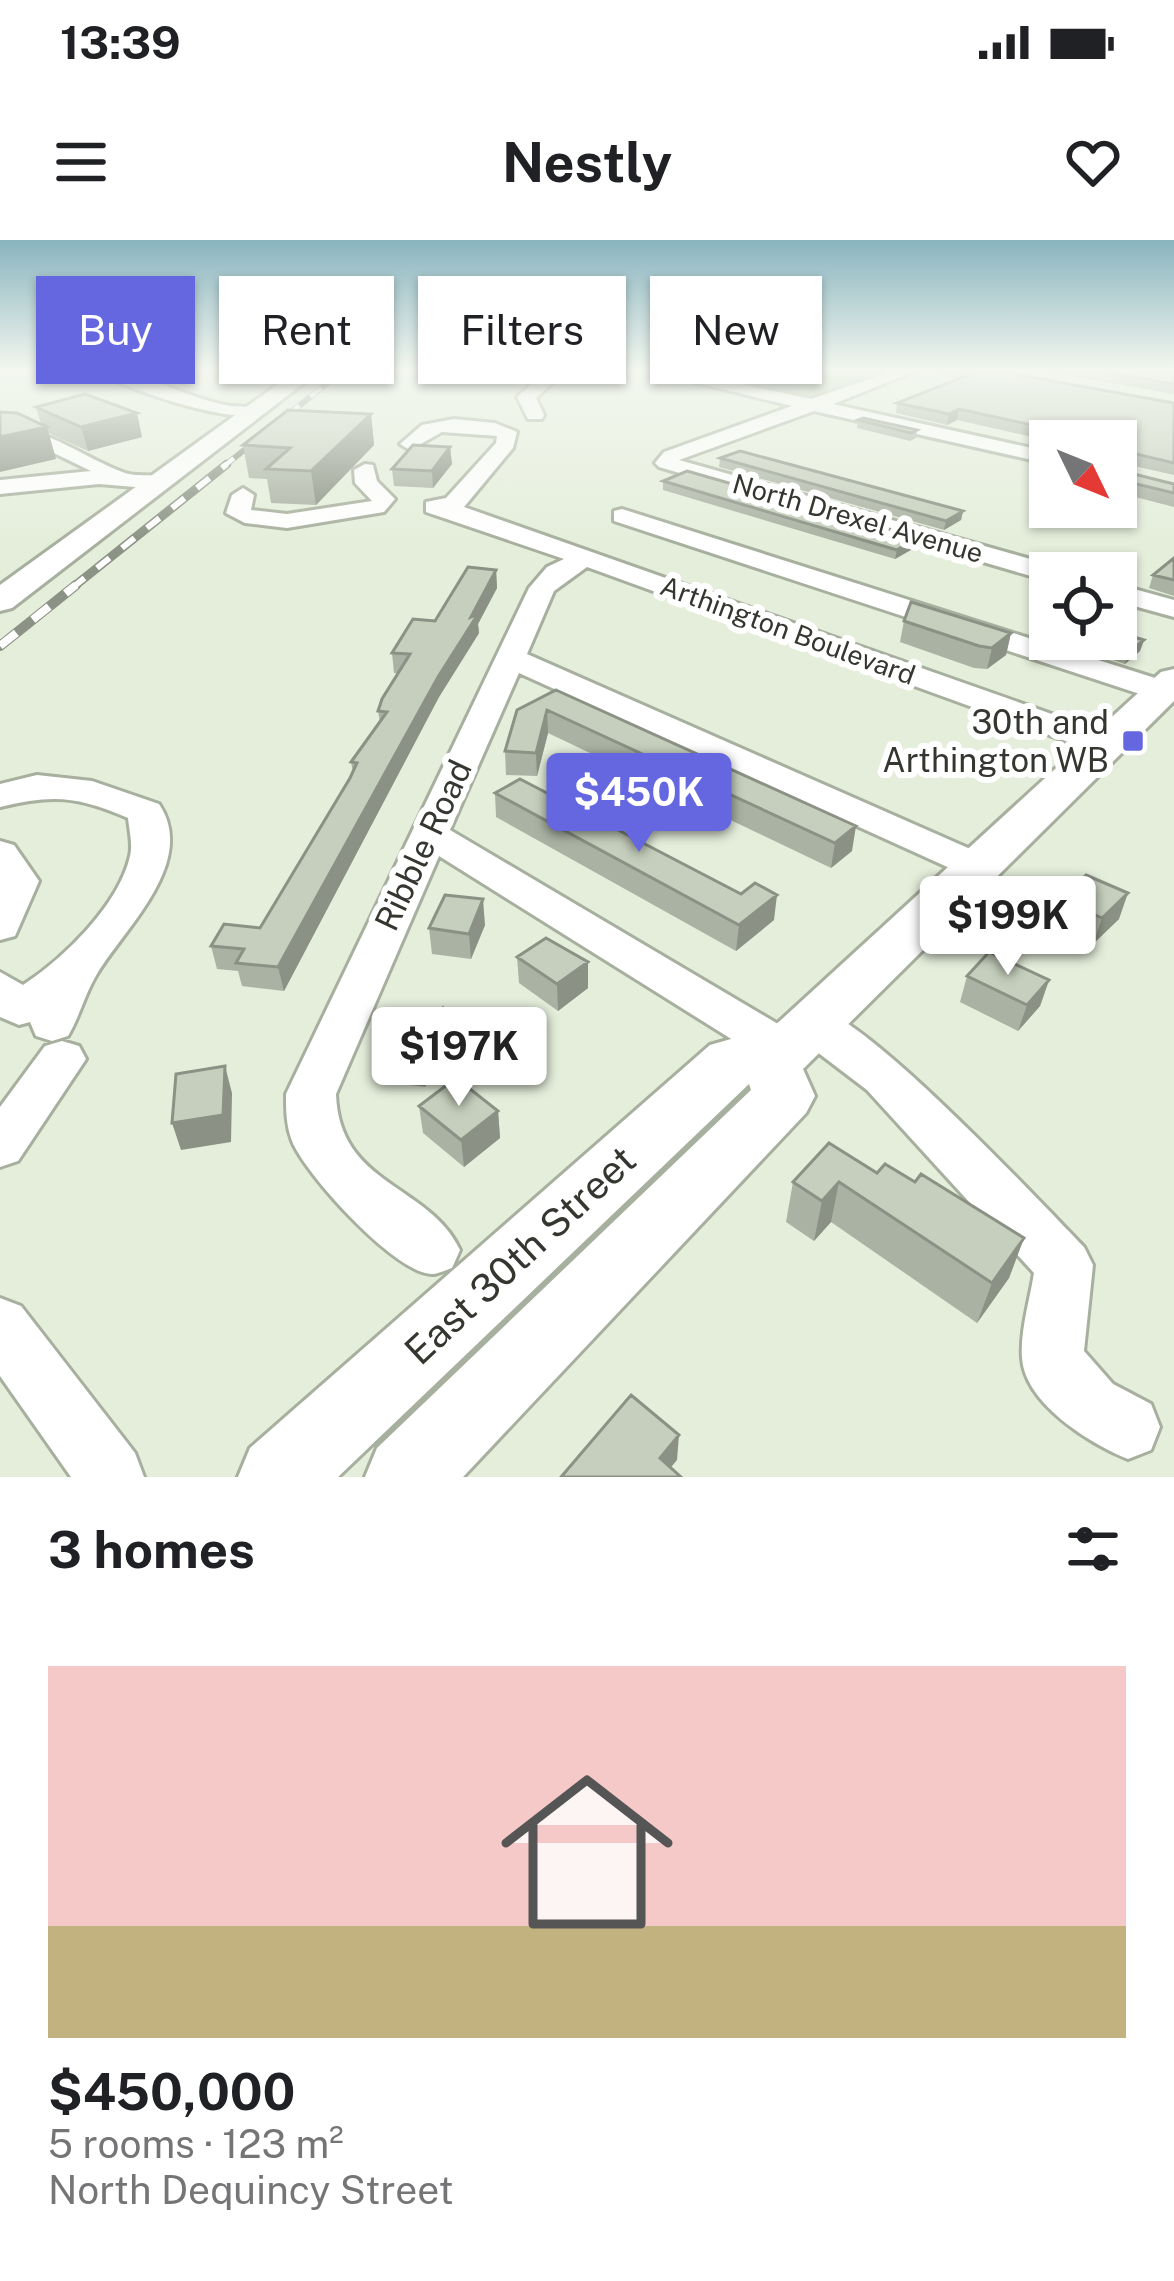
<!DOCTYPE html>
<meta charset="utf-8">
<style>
body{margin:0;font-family:"Public Sans",sans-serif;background:#f6f6f6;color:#202124;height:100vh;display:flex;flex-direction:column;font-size:45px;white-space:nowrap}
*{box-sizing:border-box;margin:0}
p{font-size:39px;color:#757577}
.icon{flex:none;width:66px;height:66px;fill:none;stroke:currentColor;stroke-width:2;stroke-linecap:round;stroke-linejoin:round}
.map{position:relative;height:1237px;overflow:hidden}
.panel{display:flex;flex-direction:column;background:#fff;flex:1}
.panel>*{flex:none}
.top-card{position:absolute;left:36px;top:36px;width:1104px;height:108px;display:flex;gap:24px}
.needle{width:78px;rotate:133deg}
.buttons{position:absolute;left:1029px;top:180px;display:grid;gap:24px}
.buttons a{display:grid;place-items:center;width:108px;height:108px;border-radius:0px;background:#fff;box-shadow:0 3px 9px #0004;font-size:60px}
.price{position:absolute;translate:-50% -102px;padding:0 27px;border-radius:12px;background:#fff;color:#222;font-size:39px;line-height:78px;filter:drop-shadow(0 3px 6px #0008)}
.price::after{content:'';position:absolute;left:50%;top:72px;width:36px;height:27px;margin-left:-18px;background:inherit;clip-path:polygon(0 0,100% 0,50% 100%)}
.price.active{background:#6567e0;color:#fff}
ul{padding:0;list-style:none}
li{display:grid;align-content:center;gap:24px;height:636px;padding:0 48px}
li span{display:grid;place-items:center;height:372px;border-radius:0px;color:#555}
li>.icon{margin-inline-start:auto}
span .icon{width:216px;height:216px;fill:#fffc;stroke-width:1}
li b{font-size:51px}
h2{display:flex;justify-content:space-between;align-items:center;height:144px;padding:0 48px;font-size:51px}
.chip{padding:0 42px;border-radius:0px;background:#fff;box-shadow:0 3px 9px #0004;font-size:42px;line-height:108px}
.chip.active{background:#6567e0;color:#fff}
.status{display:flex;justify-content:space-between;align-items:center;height:84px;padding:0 60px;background:#fff;direction:ltr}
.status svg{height:33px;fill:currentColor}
header{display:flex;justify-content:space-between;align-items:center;height:156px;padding:0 48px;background:#fff;font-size:54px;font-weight:700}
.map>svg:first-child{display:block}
</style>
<div class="status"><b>13:39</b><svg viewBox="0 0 49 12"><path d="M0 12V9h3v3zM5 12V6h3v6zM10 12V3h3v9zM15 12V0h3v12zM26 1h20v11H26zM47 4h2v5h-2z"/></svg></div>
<header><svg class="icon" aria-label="menu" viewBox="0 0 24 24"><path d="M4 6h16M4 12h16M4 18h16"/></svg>Nestly<svg class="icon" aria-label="heart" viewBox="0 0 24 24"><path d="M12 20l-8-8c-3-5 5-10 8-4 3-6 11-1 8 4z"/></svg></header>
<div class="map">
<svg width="1174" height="1237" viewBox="0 0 1174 1237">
<rect width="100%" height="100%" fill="#e5eedb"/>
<path fill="#b5c6a3" d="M664,129H899L809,159Z"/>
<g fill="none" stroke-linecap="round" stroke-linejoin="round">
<g stroke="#a7af9e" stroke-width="6">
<path id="minor" d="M94,129C141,129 180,156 225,165C239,168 251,164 262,172C239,188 115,146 94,129Z
M549,129H567L536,158L544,175L542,179H528L517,157Z
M641,129H671L811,159L898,129H921L833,164L1050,212V224L814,171L679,220L1059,327L1063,333H1050V341L1041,339L659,227L655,223L664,212L792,166Z
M454,179L495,183L517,192L513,208L464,267L1120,498L1125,505L1120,512H1096L587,327L554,351L527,414L993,619L999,627L993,635H965L519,433L450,590L795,794L790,784L797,772C800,771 811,768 814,768C861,770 1043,965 1084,1007L1093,1025L1084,1111L1113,1144L1151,1164L1160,1187L1151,1210L1128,1219C1091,1204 1025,1164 1022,1118C1020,1091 1030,1059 1034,1033L867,850L804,802L809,810L802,822L785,828L768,822L439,616L336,854C339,946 429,944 460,1010L452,1028C446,1030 440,1033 434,1034C398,1037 305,934 292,901C286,885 286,871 286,854L529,348L547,327L564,319L426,272V262L446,258L496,203L497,196L442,192L410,210L400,204L422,185Z
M0,187C53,189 79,216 125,233C141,238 156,231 170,242L159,249L99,244L0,254V240L91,231L27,200L0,199Z
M365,224L373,225L377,241L395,259L384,272L287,288L245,283L226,273L232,255L243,248L254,255L251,270L287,274L372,261L355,243L354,230Z
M622,269L1174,444V458H1152L614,281V271Z
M1116,344L1174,360V377L1116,361Z
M37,535L92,541L159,564C198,622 124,689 97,734C85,753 80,776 68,796L52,801L36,796L30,782L19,785L0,777V732L23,745C63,719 119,665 130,616C133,605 129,589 128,578C77,556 53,554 0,567V544Z
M0,601L14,605L39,641L15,696L0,700Z
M62,801L79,806L86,819L18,921L0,927V867L45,806Z
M0,1058L21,1066L135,1213L144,1237H71L0,1136Z"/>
</g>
<g stroke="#a7af9e" stroke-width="6">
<path id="major" d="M299,129H322L12,368L0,371V345Z
M1174,429V461L803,829L815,856L806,873L463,1237H365L377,1208L751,850L749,844L338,1237H238L250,1208L710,805L731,799L758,801L1161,432Z"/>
</g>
<use href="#minor" fill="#fff" fill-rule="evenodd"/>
<use href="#major" fill="#fff" fill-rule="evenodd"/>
<g stroke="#8c9285" stroke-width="6">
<path id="rail-far2" d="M223,227L345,129"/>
</g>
<g stroke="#8c9285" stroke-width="9">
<path id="rail-far1" d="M72,348L227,224"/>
</g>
<g stroke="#8c9285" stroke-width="10">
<path id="rail" d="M0,406L76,345"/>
</g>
<use href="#rail-far2" stroke="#fff" stroke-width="4.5" stroke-dasharray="14" stroke-linecap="butt"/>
<use href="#rail-far1" stroke="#fff" stroke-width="6" stroke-dasharray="16" stroke-linecap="butt"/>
<use href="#rail" stroke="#fff" stroke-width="8" stroke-dasharray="21" stroke-linecap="butt"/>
</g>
<path fill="#aab2a3" d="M931,129H985L1174,163V235L1116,222L1118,230L1174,244V267L1116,252V201H1050L957,180L947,185L896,173L897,163L959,139L930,132Z
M1031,129H1147L1174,133V154Z
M36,167L142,197L88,211L48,193L56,219L41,184Z
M371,174L374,205L316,265L271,263L267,239L249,238L243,205Z
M858,180L917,190L916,198L910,201L857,188Z
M450,207L452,224L433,248L394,246L392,229Z
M720,218L963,271L961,280L944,290L719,227Z
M663,241L916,307L895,319L663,250Z
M1174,318V356L1149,348L1153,335Z
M496,330L497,348L478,384L479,393L439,457L284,751L242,746L238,731L217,729L211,706L260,688L353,532L351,522L380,482L378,471L399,433H394L392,413L435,381Z
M904,381L1011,393L1006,415L987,429L974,428L900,402Z
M1144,400L1140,411L1125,424L1094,414L1097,403Z
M556,450L852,611L831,628L548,493L537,536L506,535L505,511Z
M495,553L774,680L736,711L496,577Z
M1062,660L1119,679L1093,704L1054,686Z
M485,685L471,719L432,714L429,688Z
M517,717L588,748L558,771L519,743Z
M967,736L1049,740L1040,766L1018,791L960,762Z
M441,769L444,796L425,847L381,841L376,814Z
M419,866L498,871L500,898L464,927L423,893Z
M877,933L915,942L1024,998L1009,1038L977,1083L831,982L814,1001L786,982L793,942Z"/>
<path fill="#8b9184" d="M959,169L957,180L947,185L949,174Z
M137,173L142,197L88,211L81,187Z
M371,174L374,205L316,265L311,231Z
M47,187L56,219L0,232V197Z
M450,207L452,224L433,248L432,231Z
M963,271L961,280L944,290L946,281Z
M917,297L916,307L895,319L897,310Z
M496,330L497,348L478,384L479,393L439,457L284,751L278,727Z
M1011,393L1006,415L987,429L992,408Z
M1144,400L1140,411L1125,424L1128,413Z
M547,470L548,493L537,536L536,513Z
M856,586L852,611L831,628L835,603Z
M1128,653L1119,679L1093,704L1102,678Z
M777,655L774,680L736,711L739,685Z
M483,659L485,685L471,719L469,694Z
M588,722V748L558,771L557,744Z
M1049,740L1040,766L1018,791L1027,765Z
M441,769L444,796L425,847L422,820Z
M225,826L232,853L231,902L181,910L172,883Z
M498,871L500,898L464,927L461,900Z
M839,942L831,982L814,1001L822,961Z
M1024,998L1009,1038L977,1083L992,1043Z
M679,1195L677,1220L663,1237L660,1218Z"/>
<path fill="#c6cfbd" stroke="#8b9184" stroke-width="3" d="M960,129H985L1174,163V223L1120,210L1116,213V209L1123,205L1116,203V201H1105L959,169L949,174L897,163L976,132Z
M1089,129H1147L1174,133V144Z
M85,154L137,173L81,187L36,167Z
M288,170L371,174L311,231L266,229L290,208L243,205Z
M0,172L17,173L47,187L0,197Z
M863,178L917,190L911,193L858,180Z
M413,205L450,207L432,231L392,229Z
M740,211L963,271L946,281L720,218Z
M1116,220L1118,230L1174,244V253L1116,239Z
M687,231L917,297L897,310L663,241Z
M1174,318V340L1153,335Z
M468,327L496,330L471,377L478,374L438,437L278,727L236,723L244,709L211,706L224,684L260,688L350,538L357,523L351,522L387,472L378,471L382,459L410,414L392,413L413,379L435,381Z
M911,362L1011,393L992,408L979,406L904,381Z
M1116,392L1144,400L1128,413L1097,403L1102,399H1116Z
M556,450L856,586L835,603L547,470L536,513L505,511L517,470Z
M520,539L741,654L755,643L777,655L739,685L495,553Z
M1086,635L1128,653L1102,678L1062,660Z
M445,655L483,659L469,694L429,688Z
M546,698L588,722L557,744L517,717Z
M989,712L1049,740L1027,765L967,736Z
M441,769L422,820L376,814L395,771L432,775Z
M225,826L223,875L172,883L176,834Z
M452,841H460L498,871L461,900L419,866Z
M829,903L877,933L885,924L915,942L921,934L1024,998L992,1043L839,942L822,961L793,942Z
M631,1155L679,1195L660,1218L681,1237H561Z"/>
<linearGradient id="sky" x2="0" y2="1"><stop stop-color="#89b4bf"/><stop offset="0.43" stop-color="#f3f7ef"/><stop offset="1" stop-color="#f3f7ef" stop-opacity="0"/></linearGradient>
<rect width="1174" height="302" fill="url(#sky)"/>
<rect fill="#6567e0" stroke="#fff" stroke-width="4.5" x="1121" y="489" width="24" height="24" rx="6"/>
<g text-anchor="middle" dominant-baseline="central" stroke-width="12" stroke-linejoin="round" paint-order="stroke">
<g font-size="27" fill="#343730" stroke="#fff">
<text transform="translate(858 278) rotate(16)">North Drexel Avenue</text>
<text transform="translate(788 390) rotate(20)">Arthington Boulevard</text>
</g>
<g font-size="33" fill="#343730" stroke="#fff" text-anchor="end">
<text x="1109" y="482">30th and<tspan x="1109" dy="38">Arthington WB</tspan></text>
</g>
<g font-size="33" fill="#343730" stroke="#fff">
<text transform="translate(423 605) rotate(-65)">Ribble Road</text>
</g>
<g font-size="39" fill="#343730" stroke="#fff">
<text transform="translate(520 1015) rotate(-43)">East 30th Street</text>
</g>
</g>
</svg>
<div class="buttons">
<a><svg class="needle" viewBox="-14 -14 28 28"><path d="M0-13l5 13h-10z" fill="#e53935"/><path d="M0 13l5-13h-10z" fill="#757577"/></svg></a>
<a><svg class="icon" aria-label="locate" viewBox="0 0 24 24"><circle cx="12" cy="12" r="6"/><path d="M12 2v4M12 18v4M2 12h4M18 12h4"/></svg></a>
</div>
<b class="price active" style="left:639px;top:615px">$450K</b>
<b class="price" style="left:1008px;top:738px">$199K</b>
<b class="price" style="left:459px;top:869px">$197K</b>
<div class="top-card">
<a class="chip active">Buy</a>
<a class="chip">Rent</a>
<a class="chip">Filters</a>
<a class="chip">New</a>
</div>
</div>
<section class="panel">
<h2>3 homes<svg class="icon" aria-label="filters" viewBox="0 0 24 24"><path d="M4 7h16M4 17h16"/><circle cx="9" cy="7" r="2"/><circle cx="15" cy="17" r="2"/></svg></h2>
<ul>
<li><span style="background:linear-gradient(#f6c9c9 70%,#c2b280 0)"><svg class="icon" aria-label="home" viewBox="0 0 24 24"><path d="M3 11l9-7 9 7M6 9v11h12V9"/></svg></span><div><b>$450,000</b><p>5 rooms · 123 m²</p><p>North Dequincy Street</p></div></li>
</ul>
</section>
